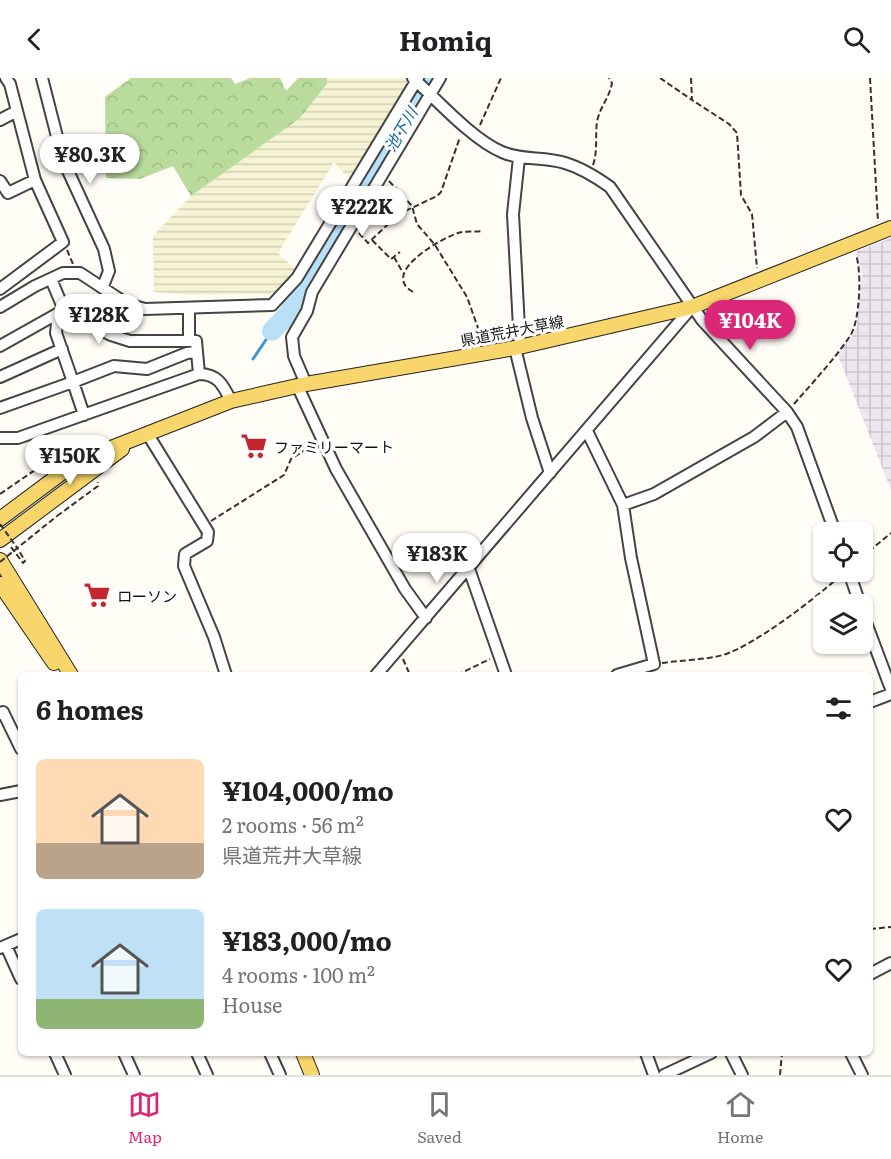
<!DOCTYPE html>
<meta charset="utf-8">
<style>
body{margin:0;font-family:Literata,"Noto Sans JP",serif;background:#f6f6f6;color:#202124;height:100vh;display:flex;flex-direction:column;font-size:22px;white-space:nowrap}
*{box-sizing:border-box;margin:0}
p{font-size:20px;color:#757577}
.icon{flex:none;width:33px;height:33px;fill:none;stroke:currentColor;stroke-width:2;stroke-linecap:round;stroke-linejoin:round}
.map{position:relative;flex:1;overflow:hidden}
.sheet{position:absolute;left:18px;top:594px;width:855px;height:384px;display:flex;flex-direction:column;background:#fff;border-radius:9px;box-shadow:0 2px 4px #0004}
.sheet>*{flex:none}
.fabs{position:absolute;left:813px;top:444px;display:grid;gap:12px}
.fabs a{display:grid;place-items:center;width:60px;height:60px;border-radius:9px;background:#fff;box-shadow:0 2px 4px #0004;font-size:30px}
.price{position:absolute;translate:-50% -51px;padding:0 14px;border-radius:21px;background:#fff;color:#222;font-size:20px;line-height:39px;filter:drop-shadow(0 2px 3px #0008)}
.price::after{content:'';position:absolute;left:50%;top:36px;width:18px;height:14px;margin-left:-9px;background:inherit;clip-path:polygon(0 0,100% 0,50% 100%)}
.price.active{background:#db2777;color:#fff}
ul{padding:0;list-style:none}
li{display:flex;align-items:center;gap:18px;height:150px;padding:0 18px}
li span{display:grid;place-items:center;flex:none;width:168px;height:120px;border-radius:9px;color:#555}
li>.icon{margin-inline-start:auto}
span .icon{width:72px;height:72px;fill:#fffc;stroke-width:1}
li b{font-size:26px}
h2{display:flex;justify-content:space-between;align-items:center;height:72px;padding:0 18px;font-size:26px}
header{display:flex;justify-content:space-between;align-items:center;height:78px;padding:0 18px;background:#fff;font-size:27px;font-weight:700}
.menu{display:flex;justify-content:space-around;align-items:center;height:84px;border-top:2px solid #e0e0e0;background:#fff;font-size:16px;color:#757577}
.menu a{display:grid;justify-items:center;gap:3px}
.menu .active{color:#db2777}
.map>svg:first-child{display:block}
</style>
<header><svg class="icon" aria-label="back" viewBox="0 0 24 24"><path d="M15 5l-7 7 7 7"/></svg>Homiq<svg class="icon" aria-label="search" viewBox="0 0 24 24"><circle cx="10" cy="10" r="6"/><path d="M15 15l6 6"/></svg></header>
<div class="map">
<svg width="891" height="997" viewBox="0 0 891 997">
<defs>
<pattern id="industrial-grid" width="8" height="8" patternUnits="userSpaceOnUse" patternTransform="scale(1.5)"><rect width="8" height="8" fill="#eee6ef"/><path d="M0 4h8M4 0v8" fill="none" stroke="#cbc4cc"/></pattern>
<pattern id="farmland-rules" width="6" height="5" patternUnits="userSpaceOnUse" patternTransform="scale(1.5)"><rect width="6" height="5" fill="#f6f3d4"/><path d="M0 2.5h6" fill="none" stroke="#d2cfb5"/></pattern>
<pattern id="forest-crowns" width="20" height="18" patternUnits="userSpaceOnUse" patternTransform="scale(1.5)"><rect width="20" height="18" fill="#b9dc9c"/><path d="M2 6a3 3 0 1 1 6 0M12 15a3 3 0 1 1 6 0" fill="none" stroke="#9ebc85"/></pattern>
</defs>
<rect width="100%" height="100%" fill="#fffdf5"/>
<path fill="url(#industrial-grid)" d="M891,160V412L837,275L852,259L857,247L862,196L857,173Z"/>
<path fill="url(#farmland-rules)" d="M327,0H412L351,103L334,84L278,175L295,191L277,216L189,217L154,214L153,158L191,118L299,41L327,6Z"/>
<path fill="url(#forest-crowns)" d="M131,0H231L235,6L250,0H280L286,13L298,0H327V6L299,41L191,118L173,88L140,101L106,100L105,19Z"/>
<g fill="none" stroke-linecap="round" stroke-linejoin="round">
<path stroke="#3f96cf" stroke-width="3" d="M253,281L272,253"/>
<path stroke="#b9e0f7" stroke-width="20" d="M272,253L289,235L431,0"/>
<g stroke="#444" stroke-width="14">
<path id="minor" d="M42,0L63,82L104,171L109,193L103,208
M413,0C437,22 473,62 502,74C522,83 544,78 565,85C582,90 596,99 610,109L702,242L787,334L797,349L835,454
M0,42L17,33
M519,80L513,136L520,269
M0,103L8,115L35,102
M51,201L64,232
M0,211L63,164L35,102L10,6L6,0
M0,229L35,208L63,195H80L127,226L145,231L272,227L297,200L418,0
M189,230V263
M58,236L56,255L73,304L114,288L147,291L187,275L197,274
M0,268L64,232L111,257L130,263H196L199,296
M515,270L532,340L550,395
M0,299L62,271
M306,306L294,278L292,259L307,233L312,214L440,0
M297,307L336,391L405,511L426,540
M0,330L73,304L84,337
M587,353L623,427L654,416L754,359L787,334
M147,355L208,454L207,463L185,476L184,488L214,559L226,597
M0,360H18L199,296C218,296 223,307 231,323
M469,491L506,597
M849,494L860,526
M862,534L891,611
M376,597L692,229
M617,597L654,586L631,480L623,427
M870,624L891,616
M0,636L3,634L21,671
M0,717L21,713
M6,868L21,901
M0,870L21,861
M870,896L891,885
M55,975L65,997
M124,975L134,997
M197,975L207,997
M270,975L280,997
M646,975L654,997
M731,975L742,997
M851,975L862,997
M664,997L711,975"/>
</g>
<g stroke="#222" stroke-width="16">
<path id="major" d="M0,441L63,394L88,379L231,323L306,306L515,270L692,229L891,150
M0,462L122,371
M0,482L71,597
M0,506L54,585
M303,975L312,997"/>
</g>
<path stroke="#333" stroke-width="2" stroke-dasharray="6 3" stroke-linecap="butt" d="M660,0L692,22
M691,0L692,22L729,46L737,55L741,117L752,136L757,190
M870,0L878,144
M480,47L501,0
M593,87C598,73 595,58 597,44C600,28 609,21 612,5L609,0
M389,103L412,128L417,146L435,167L467,219L483,264
M359,155L368,165L399,136L437,118L441,114L460,59
M372,162L391,181L400,174
M67,172L73,186
M394,179L403,195
M413,214C379,195 442,160 458,155C464,153 474,154 482,153
M794,326C813,304 834,282 850,258C860,244 862,193 856,177
M0,416L32,394L65,378
M57,438L98,408V404
M211,443L284,397L291,381L313,367
M11,469L23,485L25,483L18,471
M862,479L891,455
M403,581L410,597
M662,585C682,582 704,582 723,577C755,567 813,522 839,499
M457,597L490,581
M870,851L891,849
M780,997L782,975"/>
<use href="#minor" stroke="#fff" stroke-width="10"/>
<use href="#major" stroke="#f9d66b" stroke-width="14"/>
<path stroke="#333" stroke-width="2" stroke-dasharray="6 3" stroke-linecap="butt" d="M0,446L18,471
M0,484L57,438"/>
</g>
<defs>
<g id="supermarket-bare" transform="scale(2.07)"><path d="M-6-5.5h2.5l.6 2H6L4.5 2H-2.5L-4.4-4H-6ZM-1.5 3.2a1.3 1.3 0 1 0 .1 0ZM3 3.2a1.3 1.3 0 1 0 .1 0Z" fill="#c4262e" stroke="#fff" stroke-width="2.5" paint-order="stroke"/></g>
</defs>
<g fill-rule="evenodd">
<use href="#supermarket-bare" x="254" y="368"/>
<use href="#supermarket-bare" x="97" y="517"/>
</g>
<g text-anchor="middle" dominant-baseline="central" stroke-width="6" stroke-linejoin="round" paint-order="stroke">
<g font-size="15" fill="#111" stroke="#fff">
<text transform="translate(512 252) rotate(-11)">県道荒井大草線</text>
</g>
<g font-size="15" fill="#111" stroke="#fff" text-anchor="start">
<text x="274" y="368">ファミリーマート</text>
<text x="117" y="517">ローソン</text>
</g>
<g font-size="16" font-style="italic" fill="#1768a6" stroke="#fff">
<text transform="translate(400 51) rotate(-59)">池下川</text>
</g>
</g>
</svg>
<div class="fabs">
<a><svg class="icon" aria-label="locate" viewBox="0 0 24 24"><circle cx="12" cy="12" r="6"/><path d="M12 2v4M12 18v4M2 12h4M18 12h4"/></svg></a>
<a><svg class="icon" aria-label="layers" viewBox="0 0 24 24"><path d="M12 4l9 5-9 5-9-5zM3 14l9 5 9-5"/></svg></a>
</div>
<b class="price" style="left:90px;top:107px">¥80.3K</b>
<b class="price" style="left:362px;top:159px">¥222K</b>
<b class="price" style="left:99px;top:267px">¥128K</b>
<b class="price active" style="left:750px;top:273px">¥104K</b>
<b class="price" style="left:70px;top:408px">¥150K</b>
<b class="price" style="left:437px;top:506px">¥183K</b>
<section class="sheet">
<h2>6 homes<svg class="icon" aria-label="filters" viewBox="0 0 24 24"><path d="M4 7h16M4 17h16"/><circle cx="9" cy="7" r="2"/><circle cx="15" cy="17" r="2"/></svg></h2>
<ul>
<li><span style="background:linear-gradient(#ffd9b3 70%,#b9a48a 0)"><svg class="icon" aria-label="home" viewBox="0 0 24 24"><path d="M3 11l9-7 9 7M6 9v11h12V9"/></svg></span><div><b>¥104,000/mo</b><p>2 rooms · 56 m²</p><p>県道荒井大草線</p></div><svg class="icon" aria-label="heart" viewBox="0 0 24 24"><path d="M12 20l-8-8c-3-5 5-10 8-4 3-6 11-1 8 4z"/></svg></li>
<li><span style="background:linear-gradient(#bfe0f5 75%,#8fb573 0)"><svg class="icon" aria-label="home" viewBox="0 0 24 24"><path d="M3 11l9-7 9 7M6 9v11h12V9"/></svg></span><div><b>¥183,000/mo</b><p>4 rooms · 100 m²</p><p>House</p></div><svg class="icon" aria-label="heart" viewBox="0 0 24 24"><path d="M12 20l-8-8c-3-5 5-10 8-4 3-6 11-1 8 4z"/></svg></li>
</ul>
</section>
</div>
<nav class="menu">
<a class="active"><svg class="icon" aria-label="map" viewBox="0 0 24 24"><path d="M3 6l6-2 6 2 6-2v14l-6 2-6-2-6 2zM9 4v14M15 6v14"/></svg>Map</a>
<a><svg class="icon" aria-label="saved" viewBox="0 0 24 24"><path d="M7 4h10v16l-5-4-5 4z"/></svg>Saved</a>
<a><svg class="icon" aria-label="home" viewBox="0 0 24 24"><path d="M3 11l9-7 9 7M6 9v11h12V9"/></svg>Home</a>
</nav>
